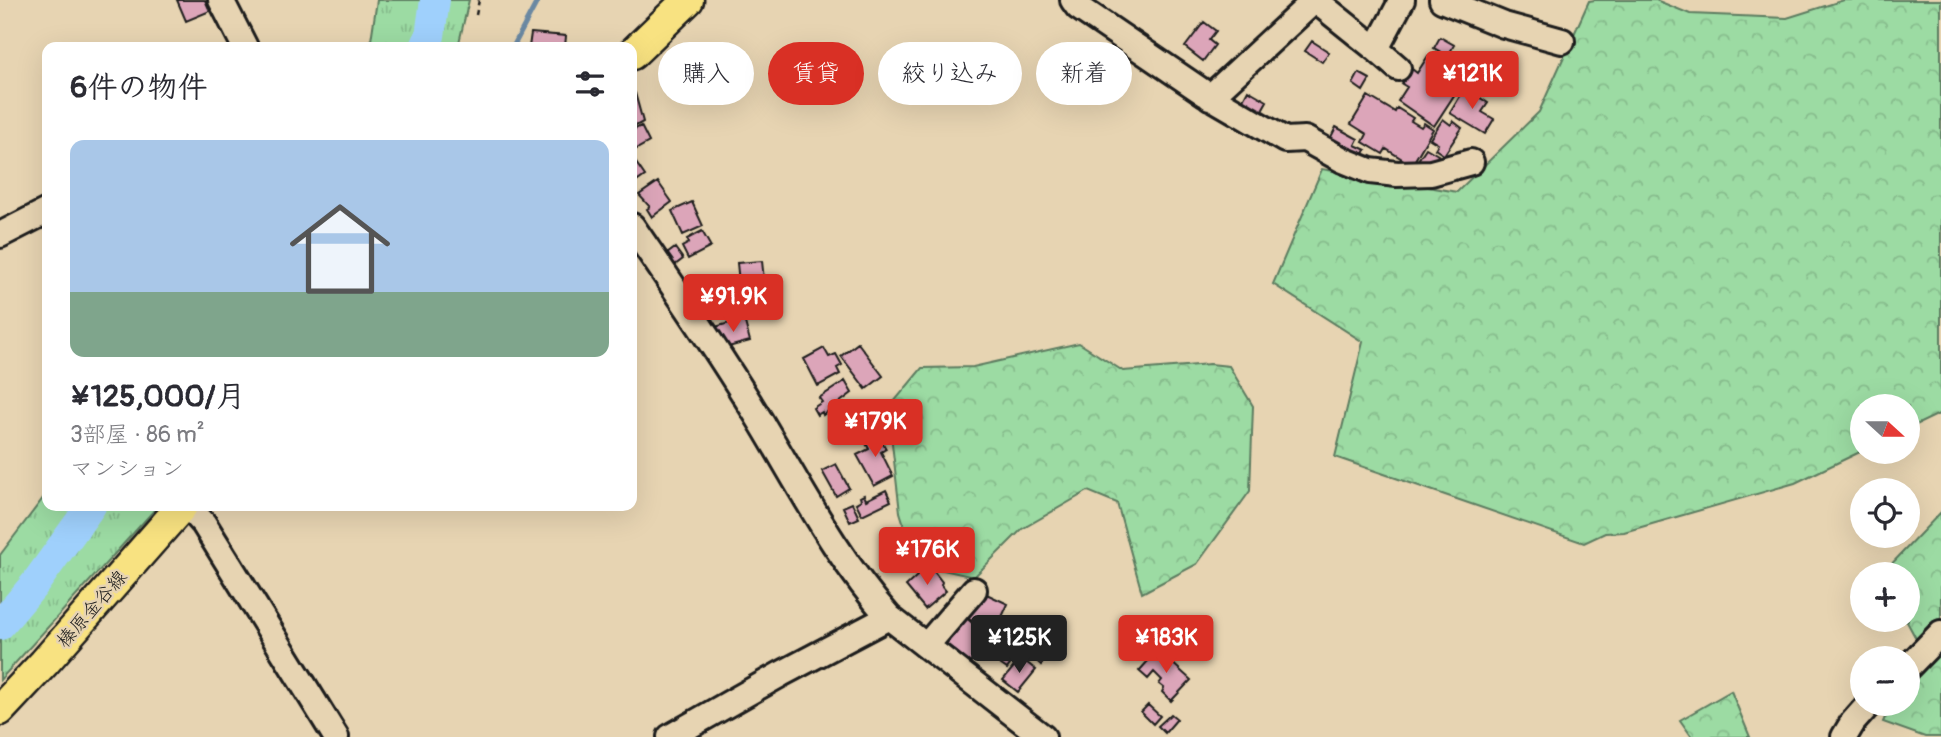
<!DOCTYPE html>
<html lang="ja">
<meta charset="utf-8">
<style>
body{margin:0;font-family:Pangolin,"Klee One",sans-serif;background:#f2f2f3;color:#2b2b33;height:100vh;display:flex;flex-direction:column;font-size:26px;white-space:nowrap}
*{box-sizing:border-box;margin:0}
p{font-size:23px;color:#7c7c81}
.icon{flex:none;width:38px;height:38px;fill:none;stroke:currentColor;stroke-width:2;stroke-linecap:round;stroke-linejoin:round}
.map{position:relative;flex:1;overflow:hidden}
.panel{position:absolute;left:42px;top:42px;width:595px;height:469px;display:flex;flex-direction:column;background:#fff;border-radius:14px;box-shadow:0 7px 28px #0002}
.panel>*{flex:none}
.guide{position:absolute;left:658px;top:42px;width:665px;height:63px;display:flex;gap:14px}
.needle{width:46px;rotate:111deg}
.buttons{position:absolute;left:1850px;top:394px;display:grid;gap:14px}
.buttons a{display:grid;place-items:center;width:70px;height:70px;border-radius:50%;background:#fff;box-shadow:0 7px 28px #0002;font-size:35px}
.price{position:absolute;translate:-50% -60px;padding:0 16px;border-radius:7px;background:#d93025;color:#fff;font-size:23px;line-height:46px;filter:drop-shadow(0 2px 4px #0008)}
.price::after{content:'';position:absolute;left:50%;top:42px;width:21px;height:16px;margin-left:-10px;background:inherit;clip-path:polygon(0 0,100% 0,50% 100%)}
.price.current{background:#222;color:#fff}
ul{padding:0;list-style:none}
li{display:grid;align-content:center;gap:14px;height:371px;padding:0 28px}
li span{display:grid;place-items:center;height:217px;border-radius:14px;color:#555}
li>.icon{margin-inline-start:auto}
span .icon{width:126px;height:126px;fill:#fffc;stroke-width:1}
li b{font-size:30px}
h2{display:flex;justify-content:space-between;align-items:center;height:84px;padding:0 28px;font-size:30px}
.pill{padding:0 24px;border-radius:32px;background:#fff;box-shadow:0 7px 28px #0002;font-size:24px;line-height:63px}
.pill.current{background:#d93025;color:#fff}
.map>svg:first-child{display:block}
</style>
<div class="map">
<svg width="1941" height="737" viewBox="0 0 1941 737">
<defs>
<pattern id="grass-tufts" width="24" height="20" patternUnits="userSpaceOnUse" patternTransform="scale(1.75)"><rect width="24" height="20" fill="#9cdba3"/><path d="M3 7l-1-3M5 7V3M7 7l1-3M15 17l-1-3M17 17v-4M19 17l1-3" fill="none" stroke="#86bb8c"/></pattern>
<pattern id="forest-crowns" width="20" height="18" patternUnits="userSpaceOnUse" patternTransform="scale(1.75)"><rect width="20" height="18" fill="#9cdba3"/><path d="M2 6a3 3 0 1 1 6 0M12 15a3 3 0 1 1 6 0" fill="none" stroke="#86bb8c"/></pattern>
</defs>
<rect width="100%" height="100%" fill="#e7d4b2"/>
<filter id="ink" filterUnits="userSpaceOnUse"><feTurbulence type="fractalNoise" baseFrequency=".0143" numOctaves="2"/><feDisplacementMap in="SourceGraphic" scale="14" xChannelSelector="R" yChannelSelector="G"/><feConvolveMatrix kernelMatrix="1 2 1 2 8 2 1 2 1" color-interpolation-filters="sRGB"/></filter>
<g filter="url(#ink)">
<path fill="url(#grass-tufts)" stroke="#5c7c60" stroke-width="2" d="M377,0H469L458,47H370Z
M47,493V506H158L0,680V555Z"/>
<path fill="url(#forest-crowns)" stroke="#5c7c60" stroke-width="2" d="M1595,0H1656L1690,14L1787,18L1844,0H1941V413L1908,429V406H1862V451L1795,483L1624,532L1605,533L1584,543L1335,457L1363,342L1273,284L1322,169L1457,192L1539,112L1589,1Z
M1079,343L1123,371L1210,364L1229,366L1253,406L1250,491L1197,564L1142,593L1117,503L1088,491L1022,529L974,577L916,564L900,512L888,409L922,368L973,367Z
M1941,512V737H1925L1883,722L1891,704H1908V669L1919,644L1906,620H1908V574H1882Z
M1731,691L1750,737H1692L1680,720Z"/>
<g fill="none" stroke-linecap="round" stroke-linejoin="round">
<path stroke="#6b88a2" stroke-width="5" d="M513,47L538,0"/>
<path stroke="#9fd0fc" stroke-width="30" d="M425,47L430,36L435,0
M0,625L34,585L91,506"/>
</g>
<path fill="#dca5b9" stroke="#1c1c1c" stroke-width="2" d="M177,0H205L210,11L186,21Z
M1204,22L1216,31L1209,40L1215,45L1203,61L1185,47Z
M531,33L566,36L565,47H529Z
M1440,37L1454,45L1448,56L1434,48Z
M1312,41L1329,52L1322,62L1305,51Z
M1428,56L1464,80L1434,126L1398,101L1407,87L1402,84L1412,69L1417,73Z
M1359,73L1370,79L1363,91L1353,84Z
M1465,88L1488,103L1482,112L1494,119L1485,134L1450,113Z
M1248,90L1267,101L1258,117L1239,107Z
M635,93L643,122L632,128V94Z
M1368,96L1395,112L1397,108L1413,118L1411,121L1421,127L1424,123L1433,129L1412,165L1386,149L1383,154L1363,142L1367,134L1351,124Z
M1443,119L1451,125L1453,121L1462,128L1444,155L1435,149L1438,144L1430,139Z
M641,126L649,142L633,151L632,131Z
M1336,127L1358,139L1355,145L1366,150L1361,159L1329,141Z
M1426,148L1438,155L1432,164L1426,165L1418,160Z
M632,157L645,176L632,185Z
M658,182L672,202L652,217L647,209L650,207L639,195Z
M692,202L703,226L683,235L672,211Z
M702,231L711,247L688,259L682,247L689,243L687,239Z
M675,248L683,259L675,265L667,254Z
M762,261L767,309L742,312L737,263Z
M744,319L750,341L721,349L715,327Z
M858,343L883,376L866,389L841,356Z
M824,348L829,357L836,354L842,365L837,368L840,374L818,386L804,359Z
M845,381L852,393L823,415L822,412L817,415L813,408L822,402L819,398Z
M870,429L875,439L879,436L886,449L881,452L893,476L874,486L857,455L869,449L861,434Z
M836,464L849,488L836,496L822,471Z
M886,490L891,501L862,515L856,503L861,500L860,497L864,495L866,500Z
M852,503L859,518L850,522L843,507Z
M929,565L942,582L941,585L946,591L925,609L906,586Z
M980,591L1008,604L995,632L968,619Z
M964,616L990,638L970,663L942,640Z
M1001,641L1012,649L1017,641L1033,652L1029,659L1019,652L1007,669L990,657Z
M1043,647L1050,653L1041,665L1033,658Z
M1158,650L1191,680L1171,701L1162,692L1164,688L1159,684L1162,680L1154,672L1148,679L1139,671Z
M1021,658L1036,670L1018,692L1003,680Z
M1148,705L1160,716L1153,724L1141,712Z
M1171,714L1177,719L1165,733L1158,726Z"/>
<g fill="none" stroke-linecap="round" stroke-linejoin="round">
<g stroke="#1c1c1c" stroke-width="30">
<path id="minor" d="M221,0L245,47
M1073,0L1078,7L1206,94L1285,140L1305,139L1343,160L1370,171L1397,174L1431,173L1471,162
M1315,0L1376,49L1402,0
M1442,0L1504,25L1562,41
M1376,49L1398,68
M1210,97L1315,0
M632,226C675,289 719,352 758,417C800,486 836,557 889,617L1043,737
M0,235L47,211
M188,506L204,524L336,737
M926,646L974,590
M1908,667L1941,633
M670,737L781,674L889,617
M1844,737L1853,722L1869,704"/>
</g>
<g stroke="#1c1c1c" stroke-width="35">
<path id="major" d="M632,54L688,0
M0,710L44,663L182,506"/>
</g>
<path stroke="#1c1c1c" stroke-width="2.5" stroke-dasharray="5 5" stroke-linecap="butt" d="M476,15L479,0"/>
<use href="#minor" stroke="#e7d4b2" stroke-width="24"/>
<use href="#major" stroke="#f8e281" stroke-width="30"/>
</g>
</g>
<g text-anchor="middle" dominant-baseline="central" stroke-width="5" stroke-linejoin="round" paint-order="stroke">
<g font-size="19" fill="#1c1c1c" stroke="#e7d4b2">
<text transform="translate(92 609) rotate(-49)">榛原金谷線</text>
</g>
</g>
</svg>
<div class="buttons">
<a><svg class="needle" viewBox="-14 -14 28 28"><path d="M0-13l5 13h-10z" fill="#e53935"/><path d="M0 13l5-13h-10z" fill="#7c7c81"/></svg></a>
<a><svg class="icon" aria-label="locate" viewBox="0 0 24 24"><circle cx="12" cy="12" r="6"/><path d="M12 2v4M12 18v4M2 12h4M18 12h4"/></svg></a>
<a>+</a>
<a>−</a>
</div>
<b class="price" style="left:1472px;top:111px">¥121K</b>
<b class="price" style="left:733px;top:334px">¥91.9K</b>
<b class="price" style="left:875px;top:459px">¥179K</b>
<b class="price" style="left:927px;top:587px">¥176K</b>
<b class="price current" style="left:1019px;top:675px">¥125K</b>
<b class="price" style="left:1166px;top:675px">¥183K</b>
<div class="guide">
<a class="pill">購入</a>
<a class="pill current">賃貸</a>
<a class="pill">絞り込み</a>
<a class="pill">新着</a>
</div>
<section class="panel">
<h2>6件の物件<svg class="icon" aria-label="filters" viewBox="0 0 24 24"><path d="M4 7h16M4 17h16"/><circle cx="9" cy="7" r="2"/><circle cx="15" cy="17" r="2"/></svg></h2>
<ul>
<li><span style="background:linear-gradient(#a9c7e8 70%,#7fa58c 0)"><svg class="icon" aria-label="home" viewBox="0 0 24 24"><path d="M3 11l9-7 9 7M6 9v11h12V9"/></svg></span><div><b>¥125,000/月</b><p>3部屋 · 86 m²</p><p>マンション</p></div></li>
</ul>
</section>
</div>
